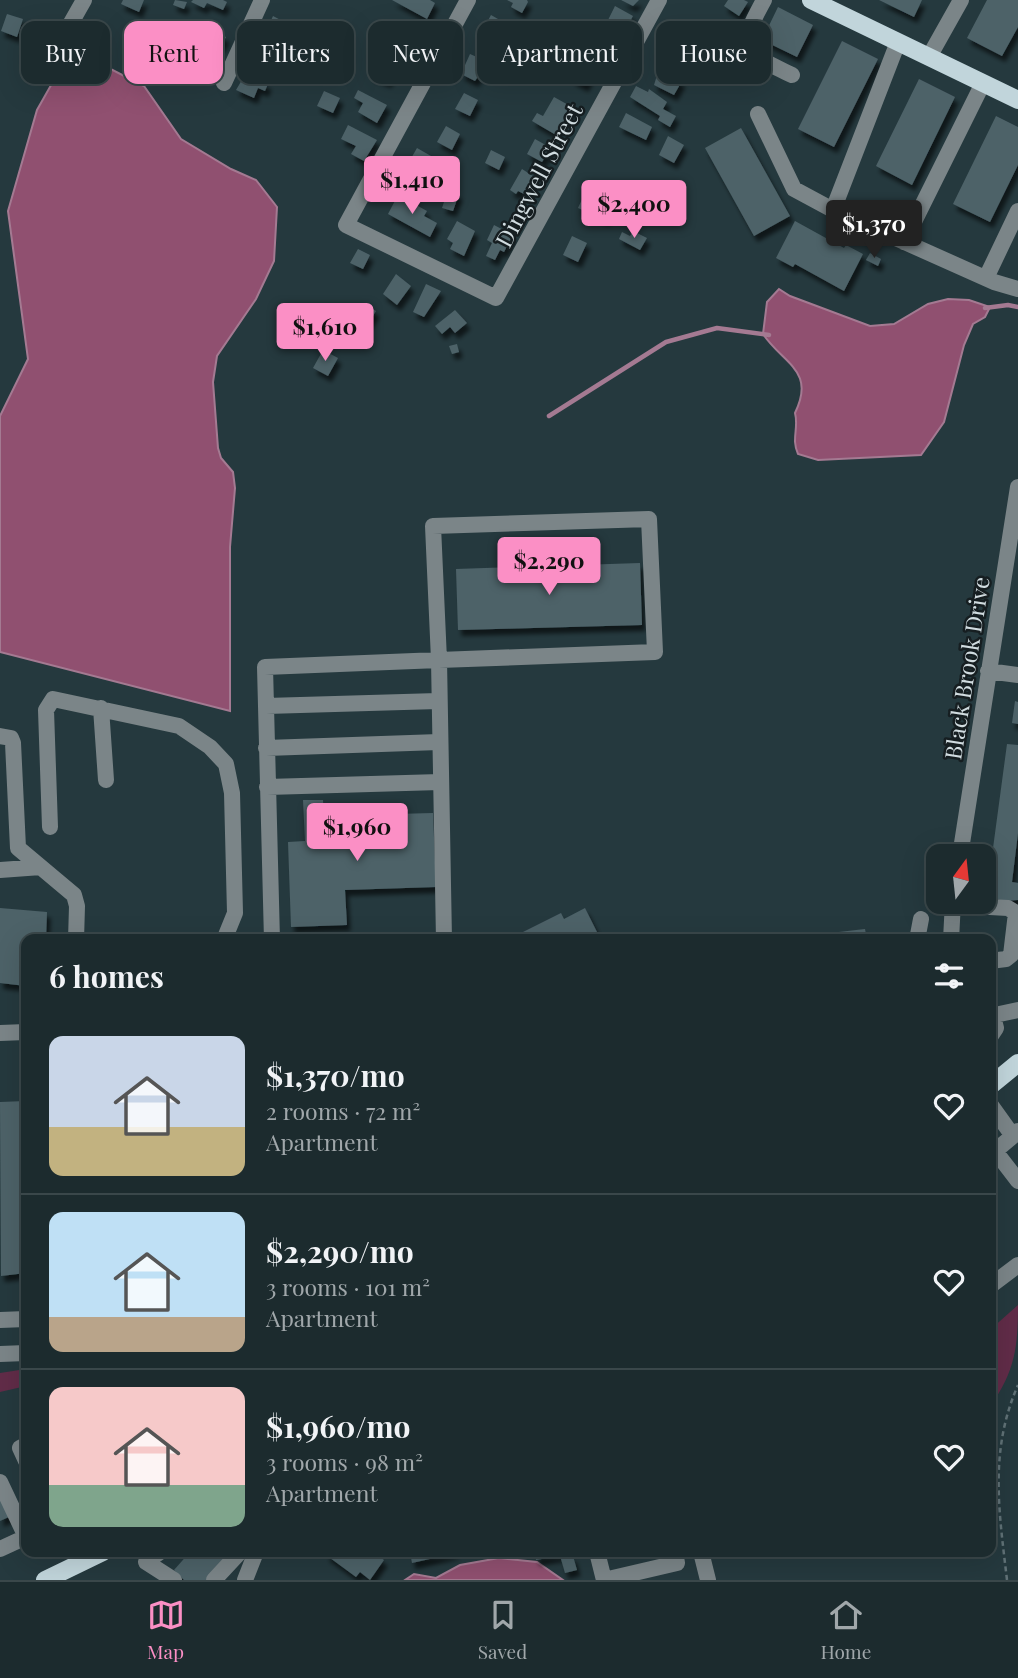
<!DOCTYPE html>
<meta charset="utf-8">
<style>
body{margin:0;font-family:"Playfair Display",serif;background:#253336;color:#f1f3f6;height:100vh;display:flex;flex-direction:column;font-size:26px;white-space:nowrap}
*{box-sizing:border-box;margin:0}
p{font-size:23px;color:#a0a7aa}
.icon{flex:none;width:38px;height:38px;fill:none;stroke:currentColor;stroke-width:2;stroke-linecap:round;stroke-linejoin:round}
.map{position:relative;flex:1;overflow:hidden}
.panel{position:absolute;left:21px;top:934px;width:975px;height:623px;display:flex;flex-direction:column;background:#1c2b2e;border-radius:14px;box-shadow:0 7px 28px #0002,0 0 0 2px #3a474a}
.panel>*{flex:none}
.hud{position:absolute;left:21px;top:21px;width:976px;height:63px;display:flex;gap:14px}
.needle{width:46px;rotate:15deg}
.fabs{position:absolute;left:926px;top:844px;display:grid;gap:14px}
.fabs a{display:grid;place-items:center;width:70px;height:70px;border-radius:14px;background:#1c2b2e;box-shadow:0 7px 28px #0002,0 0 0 2px #3a474a;font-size:35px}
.price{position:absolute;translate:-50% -60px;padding:0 16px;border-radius:7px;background:#fb8fc5;color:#111;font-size:23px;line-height:46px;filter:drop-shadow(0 2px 4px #0008)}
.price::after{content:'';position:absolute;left:50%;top:42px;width:21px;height:16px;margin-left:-10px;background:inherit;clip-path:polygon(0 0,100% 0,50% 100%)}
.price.active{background:#222;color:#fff}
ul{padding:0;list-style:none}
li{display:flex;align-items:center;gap:21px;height:175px;padding:0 28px}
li+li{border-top:2px solid #3a474a}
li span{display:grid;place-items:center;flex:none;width:196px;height:140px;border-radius:14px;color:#555}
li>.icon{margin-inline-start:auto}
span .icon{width:84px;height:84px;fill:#fffc;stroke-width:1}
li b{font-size:30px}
h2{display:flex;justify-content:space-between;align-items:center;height:84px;padding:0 28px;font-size:30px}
.tag{padding:0 24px;border-radius:14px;background:#1c2b2e;box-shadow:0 7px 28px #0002,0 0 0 2px #3a474a;font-size:24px;line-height:63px}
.tag.active{background:#fb8fc5;color:#111}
.menu{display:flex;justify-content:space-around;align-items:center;height:98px;border-top:2px solid #3a474a;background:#1c2b2e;font-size:19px;color:#a0a7aa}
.menu a{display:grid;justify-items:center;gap:4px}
.menu .active{color:#fb8fc5}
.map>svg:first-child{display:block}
</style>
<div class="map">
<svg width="1018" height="1580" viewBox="0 0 1018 1580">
<defs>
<filter id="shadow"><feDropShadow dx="3.5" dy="6" stdDeviation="2" flood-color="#0009"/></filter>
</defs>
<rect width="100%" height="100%" fill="#25393e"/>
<path fill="#612c48" d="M1018,1305C1018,1347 1015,1371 991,1405V1329Z
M26,1369V1386L0,1392V1373Z"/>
<path fill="#905070" stroke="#a47a92" stroke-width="2" d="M91,59L144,86L181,139L231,169L256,180L277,207L274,261L256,299L217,356L213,382L218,448L221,458L233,472L235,488L230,547V711L0,652V416L28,359L8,211L37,110L59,71Z
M779,289L790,296L870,326L894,324L928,304L948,299L969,300L990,307L985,317L973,324L964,345L944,422L921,455L818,460L798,454C791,439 799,428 795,413C816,370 783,364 763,334L767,302Z
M499,1558L537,1562L563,1580H405L414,1574L436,1578L460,1565Z"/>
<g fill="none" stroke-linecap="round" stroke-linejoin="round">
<path stroke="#a47a92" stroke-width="4.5" d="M985,308L1008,305L1018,307
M549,416L666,342L717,328L769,335"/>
</g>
<path fill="#4d6268" filter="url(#shadow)" d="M123,0H144L139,12L121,4Z
M175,0L187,2L184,9L173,5Z
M193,0H223L227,2L223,10L207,3L204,8L191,2Z
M392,0H430L435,3L427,19Z
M507,0H527L528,2L522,13L511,7L513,3Z
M621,0H639L633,6Z
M728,0H744L748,2L739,16L724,6Z
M879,0H922L914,17Z
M987,0H1018V27L1002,56L967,38Z
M615,6L633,16L626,29L608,20Z
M778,7L813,25L797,57L762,40Z
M7,14L23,19L17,37L1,31Z
M491,15L505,23L497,45L480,35Z
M273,16L292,26L290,30L296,34L289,51L280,47L282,41L271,35L273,32L267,29Z
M193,21L203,26L200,33L190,28Z
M536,22L542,25L537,34L531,31Z
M734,22L742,25L737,35L730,31Z
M419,26L433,33L427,47L412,41Z
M208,28L226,37L220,48L202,40Z
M183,33L196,39L193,46L180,40Z
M669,33L716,57L709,71L688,58L682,63L678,61L679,54L662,45Z
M842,41L878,59L834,147L798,129Z
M305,44L312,46L310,55L303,53Z
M470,54L488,62L475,81L461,74Z
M378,59L395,66L388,82L371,75Z
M581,60L595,67L585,86L572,79Z
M252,63L266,70L261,81L268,84L265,91L258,88L254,98L236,90Z
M659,69L682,81L674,95L654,85Z
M919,79L955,97L912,185L876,166Z
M636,86L648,92L649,89L667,102L663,109L676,116L670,127L658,120L660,116L630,97Z
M358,90L387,105L377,123L358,112L363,103L354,98Z
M324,91L340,98L333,113L317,106Z
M464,93L478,100L470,116L455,109Z
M554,97L572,107L556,135L532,121L537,113L543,116Z
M626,113L652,127L646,140L619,127Z
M996,116L1018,127V165L990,222L953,204Z
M348,125L377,140L364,161L351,154L356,146L341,139Z
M446,126L460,134L452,150L437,142Z
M741,128L790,216L754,236L705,148Z
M668,136L684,145L674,163L659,155Z
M535,139L551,148L542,162L527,154Z
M417,148L431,156L429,161L447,171L440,186L423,177L426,171L409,162Z
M491,150L505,157L499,170L485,163Z
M522,169L536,178L529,191L524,194L518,191L516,194L510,190Z
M448,190L459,194L453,211L442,208Z
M398,195L427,211L424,216L437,223L430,237L388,214Z
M584,195L610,210L606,220L578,208Z
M457,221L475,231L464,256L450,249L453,243L447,239Z
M795,221L844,248L846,245L863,254L844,291L795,264L793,267L776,258Z
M494,225L513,235L504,252L500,250L495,260L486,256L492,243L487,240Z
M633,231L647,238L640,250L619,239L622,232L630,236Z
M572,236L587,243L578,262L563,255Z
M358,249L370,255L363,269L350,263Z
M870,253L881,259L878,266L866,260Z
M396,274L411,286L397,305L383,294Z
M426,284L441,291L424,317L413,312Z
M367,306L376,311L368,324L360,320Z
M455,310L467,323L455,333L450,327L442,334L435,326Z
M457,344L459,352L452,354L449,346Z
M323,350L338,358L328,376L313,368Z
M640,563L642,625L458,630L456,569Z
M1015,701L1018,702V724L1012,723Z
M1007,744L1018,745V833L1012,882L1018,883V900L1003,901L984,895V877L989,878Z
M303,800H323L325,841L361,839L360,815L433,813L436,887L345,890L347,925L291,927L288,842L305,841Z
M0,908L47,912L46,940H26V986L0,983Z
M585,908L601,940H519L517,935L561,913L564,919Z
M865,929L867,940H831L830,933Z
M26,1101V1273L1,1276L0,1102Z
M0,1495L11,1516L0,1521Z
M190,1552H227L230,1555L206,1580H184L174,1570Z
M327,1552H373L384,1560L370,1580L360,1572L356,1577L326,1555Z
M410,1552H456V1553L412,1563Z
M535,1552H570V1554L536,1560Z
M573,1556L577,1570L565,1573L561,1559Z"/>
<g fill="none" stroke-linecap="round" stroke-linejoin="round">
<path stroke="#607176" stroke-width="2.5" stroke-dasharray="5 3.5" stroke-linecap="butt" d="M1007,1580C999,1511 989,1451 1018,1385"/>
<path stroke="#7b8588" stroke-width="16" d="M468,0L346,225L496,298L659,0
M764,0C735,53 741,50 792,75
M63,37L84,0
M929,57L961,0
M224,83L262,0
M758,114L794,189L833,210L994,282L1018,289
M833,210L898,42
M904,242L983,83
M986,278L1018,211
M988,671L1018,675
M266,706L438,701
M101,708L106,780
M0,736L11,738L13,743L18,848L74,895L77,906L76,940
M266,748L439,742
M267,787L440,782
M50,827L46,710L53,699L179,726L210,747L226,764L232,793L235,913L224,940
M960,856L1018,487
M0,870L41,867
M953,905L1008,908L1016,913L1011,955L1006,959L990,961
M272,940L265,667L439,660L433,526L649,519L655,652L439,660L444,940
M917,940L921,919
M951,940L953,901
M990,1016L1018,1010
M0,1033L26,1032
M990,1037L996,1028L993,1016
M990,1104L1013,1136L1018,1131
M1013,1136L995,1151L1018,1181
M990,1286L1018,1265
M0,1320L26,1319
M0,1354L26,1353
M26,1445L20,1448L26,1461
M0,1482L26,1537L0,1549
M160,1552L146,1562L174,1580
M597,1552L604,1580
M701,1552L708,1580
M214,1580L240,1552
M245,1580L256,1552
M604,1580L677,1563L675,1552"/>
<path stroke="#c1d5db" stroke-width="18" d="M811,0L1018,100
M990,1086L1018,1063
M45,1580L103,1552"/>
</g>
<g text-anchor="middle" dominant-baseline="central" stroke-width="5" stroke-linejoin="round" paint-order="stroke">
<g font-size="23" fill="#d1dce0" stroke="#161e21">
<text transform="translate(538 175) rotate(-62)">Dingwell Street</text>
<text transform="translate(966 668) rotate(-81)">Black Brook Drive</text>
</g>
</g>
</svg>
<div class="fabs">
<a><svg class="needle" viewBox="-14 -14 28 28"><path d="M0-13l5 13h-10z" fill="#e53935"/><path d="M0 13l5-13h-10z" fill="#a0a7aa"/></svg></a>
</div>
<b class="price" style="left:412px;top:216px">$1,410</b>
<b class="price" style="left:634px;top:240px">$2,400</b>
<b class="price active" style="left:874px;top:260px">$1,370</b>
<b class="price" style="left:325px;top:363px">$1,610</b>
<b class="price" style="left:549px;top:597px">$2,290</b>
<b class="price" style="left:357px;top:863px">$1,960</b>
<div class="hud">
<a class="tag">Buy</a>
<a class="tag active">Rent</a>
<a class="tag">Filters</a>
<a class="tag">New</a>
<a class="tag">Apartment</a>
<a class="tag">House</a>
</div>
<section class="panel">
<h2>6 homes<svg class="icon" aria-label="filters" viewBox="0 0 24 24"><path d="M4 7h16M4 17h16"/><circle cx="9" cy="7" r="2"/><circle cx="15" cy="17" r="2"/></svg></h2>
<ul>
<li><span style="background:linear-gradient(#c9d6e8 65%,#c2b280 0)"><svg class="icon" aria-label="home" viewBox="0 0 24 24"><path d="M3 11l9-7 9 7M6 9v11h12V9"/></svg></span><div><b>$1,370/mo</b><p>2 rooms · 72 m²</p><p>Apartment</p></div><svg class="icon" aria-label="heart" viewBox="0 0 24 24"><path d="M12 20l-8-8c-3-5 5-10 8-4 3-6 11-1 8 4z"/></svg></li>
<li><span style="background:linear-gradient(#bfe0f5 75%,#b9a48a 0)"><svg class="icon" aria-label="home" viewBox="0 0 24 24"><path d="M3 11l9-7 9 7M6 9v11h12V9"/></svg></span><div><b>$2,290/mo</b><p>3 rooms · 101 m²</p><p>Apartment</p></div><svg class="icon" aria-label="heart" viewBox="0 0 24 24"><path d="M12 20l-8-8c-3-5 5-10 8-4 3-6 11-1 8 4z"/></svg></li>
<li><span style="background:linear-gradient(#f6c9c9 70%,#7fa58c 0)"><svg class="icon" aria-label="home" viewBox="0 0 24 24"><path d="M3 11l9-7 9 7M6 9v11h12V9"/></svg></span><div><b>$1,960/mo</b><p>3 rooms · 98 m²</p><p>Apartment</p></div><svg class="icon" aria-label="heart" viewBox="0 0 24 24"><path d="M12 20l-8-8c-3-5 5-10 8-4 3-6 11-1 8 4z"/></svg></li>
</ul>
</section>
</div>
<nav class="menu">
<a class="active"><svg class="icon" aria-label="map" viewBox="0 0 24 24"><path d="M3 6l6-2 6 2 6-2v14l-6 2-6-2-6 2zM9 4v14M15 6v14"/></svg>Map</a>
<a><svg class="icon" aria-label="saved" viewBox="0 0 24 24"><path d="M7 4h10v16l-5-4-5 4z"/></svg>Saved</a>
<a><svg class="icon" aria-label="home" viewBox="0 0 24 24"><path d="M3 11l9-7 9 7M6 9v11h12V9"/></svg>Home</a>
</nav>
